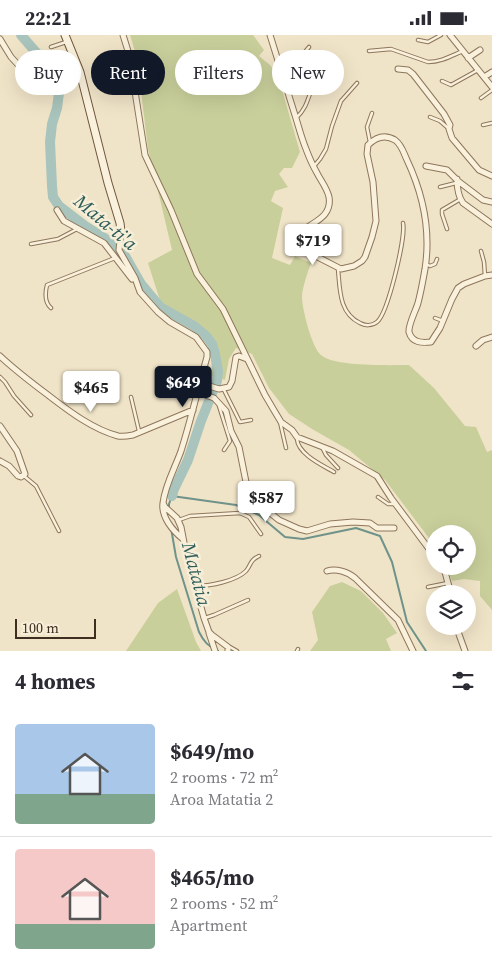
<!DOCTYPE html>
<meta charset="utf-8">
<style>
body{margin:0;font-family:"Source Serif 4",serif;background:#f2f2f3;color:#2b2b33;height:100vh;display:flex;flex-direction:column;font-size:19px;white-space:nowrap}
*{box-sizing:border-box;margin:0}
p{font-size:16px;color:#7c7c81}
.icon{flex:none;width:28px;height:28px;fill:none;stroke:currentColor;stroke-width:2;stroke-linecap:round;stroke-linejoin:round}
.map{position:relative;height:616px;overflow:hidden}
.panel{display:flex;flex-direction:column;background:#fff;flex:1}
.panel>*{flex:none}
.hud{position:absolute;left:15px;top:15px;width:462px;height:45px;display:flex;gap:10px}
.buttons{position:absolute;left:426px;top:490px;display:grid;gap:10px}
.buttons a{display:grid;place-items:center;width:50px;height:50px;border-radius:50%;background:#fff;box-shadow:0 5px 20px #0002;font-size:25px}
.scale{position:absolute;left:15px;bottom:12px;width:81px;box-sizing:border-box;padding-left:5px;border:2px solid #3d2e20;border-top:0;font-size:14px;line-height:18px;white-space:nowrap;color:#3d2e20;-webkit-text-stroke:4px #f7eed8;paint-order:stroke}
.price{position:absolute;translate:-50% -42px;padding:0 11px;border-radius:5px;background:#fff;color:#222;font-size:16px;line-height:32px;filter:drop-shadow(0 1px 2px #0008)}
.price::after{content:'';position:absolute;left:50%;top:30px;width:15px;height:11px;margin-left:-8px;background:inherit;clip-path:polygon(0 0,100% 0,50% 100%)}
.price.active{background:#111827;color:#fff}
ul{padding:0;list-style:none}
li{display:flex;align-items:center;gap:15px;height:125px;padding:0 15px}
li+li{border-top:1px solid #e1e1e2}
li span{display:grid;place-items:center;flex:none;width:140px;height:100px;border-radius:5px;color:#555}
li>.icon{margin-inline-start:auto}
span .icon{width:60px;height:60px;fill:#fffc;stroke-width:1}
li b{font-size:21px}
h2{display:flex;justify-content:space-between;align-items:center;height:60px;padding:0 15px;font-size:21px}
.tag{padding:0 18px;border-radius:22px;background:#fff;box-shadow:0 5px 20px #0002;font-size:18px;line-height:45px}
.tag.active{background:#111827;color:#fff}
.status{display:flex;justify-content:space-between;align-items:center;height:35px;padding:0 25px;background:#fff;direction:ltr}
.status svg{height:14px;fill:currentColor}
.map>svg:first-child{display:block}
</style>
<div class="status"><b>22:21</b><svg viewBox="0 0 49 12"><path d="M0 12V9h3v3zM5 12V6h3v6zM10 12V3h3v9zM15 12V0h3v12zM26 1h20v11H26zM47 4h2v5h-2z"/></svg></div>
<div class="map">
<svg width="492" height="616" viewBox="0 0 492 616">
<rect width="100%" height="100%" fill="#f0e4c8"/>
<path fill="#c9cf9b" d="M130,0H253L264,15L259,21L270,30L278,41L300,117L292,133H284L279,139L288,152L275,156L271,166L283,173L272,223L290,230L295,221L311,228C308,237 302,253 302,262C302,274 312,313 321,320C334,332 391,330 409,330L434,353L465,391L476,392L487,417L492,415V575L480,561V546L464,544L452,546L446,531H468V499H435V511L385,445L349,415L312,394L289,379L269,353L252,319L236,313L229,324L225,345L212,341L211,315L207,309L196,297L181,289L164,278L148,228L172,215L148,114L137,23Z
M342,547L361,556L383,578L397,598L386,604L391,616H310L318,605L312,577L330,551Z
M177,554L196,607L201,616H126L158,568Z"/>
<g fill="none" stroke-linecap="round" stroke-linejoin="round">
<path stroke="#6f938a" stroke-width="2" d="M169,474V469L172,461L236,470L259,480L285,502L303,504L356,493L380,501L392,527L407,587L426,616
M171,493L176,522L199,597C204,607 208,611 218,616"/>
<path stroke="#a9c4bc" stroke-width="10" d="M21,0L54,38L59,58L57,73L52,89L50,107L52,151L53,162L59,171L85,191L106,204L125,221L141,249L160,272L194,291L206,301L212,309L215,319L218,336L217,346L201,386L188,425L174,454L172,461"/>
<g stroke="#8d765c" stroke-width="4.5">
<path id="lane" d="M418,5L428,7L441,0
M51,12L66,7
M369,16L391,14L428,27C441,27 451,21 463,16
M284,40L288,38L309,12
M442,46L451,50L478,35
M481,63L492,55
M297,82C307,73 308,62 313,51C318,41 325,32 333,26
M430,82L440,86L448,93
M483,90L492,88
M370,107L367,92L372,78
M315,130L320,124L326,114L332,91L341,66L357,48
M440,152L456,148
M447,194L442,179V175L459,165
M31,209L58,204L77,194
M481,216L484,227L485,241
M426,229L430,231L435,229L437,224
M338,234C340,255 339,278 360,288C365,291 372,291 377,287C388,278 406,202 403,188
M51,273C44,267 45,258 47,250L115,223
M435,283L443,286
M0,342L5,347L14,361L31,380
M223,353L240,387L251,385
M131,362L139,396
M219,371L230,406L224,415
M280,387L286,413
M297,404C298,419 322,430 334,437
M323,414L326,420L338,433
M24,441L36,451L59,496
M378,462L388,469H394
M179,485L190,481L240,478L249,482L261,499
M197,551C210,551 236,546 246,536C252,529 249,526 259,521
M428,552L448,548
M205,583L214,580L248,565
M230,612L237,616
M297,616L298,614"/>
</g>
<g stroke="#8d765c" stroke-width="7">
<path id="street" d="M123,0L132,29L134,50L145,120L171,175L197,239L223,274L265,360L275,377L281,387L292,395L297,402L333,416L377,441L391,463L435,522
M270,0C278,26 286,51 294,77C298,89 301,102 306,114C309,122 313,131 317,138C321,146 327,153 329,162C334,192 288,188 300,213L341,234L354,231L362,226L365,222L372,202L376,186L373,147L367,119L368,110C376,102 385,99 395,105C402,110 404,119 407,125C423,159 431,196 425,234C423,245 421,257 418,268C416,275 408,290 409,297C412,308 422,308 431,307L440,293L452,264L458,253L464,249L485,241L492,240
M450,0L492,52
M0,4L11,22L22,34
M468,23L480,15
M398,34L408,35L413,39L444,79L450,90L449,94L452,103L479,135L492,141
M484,42L492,37
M426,131L447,135L458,146L483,165L492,167
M457,144C457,153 458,161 463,168L492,189
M57,175L64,186L104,208L132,244
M121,196L119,215L135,243L140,257L158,277L170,287L196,302L207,317V322C198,353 191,385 181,416C175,433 165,450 163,468L165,472L177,483L181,492L186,518L204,583L209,597L212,600L228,612V616
M476,311L483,305L492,302
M0,321C15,335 32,348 48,360C69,376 92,394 118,401C123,402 128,401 133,400L193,375
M200,348L219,354L229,352L232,346L236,322L239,321L247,324
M197,357L214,363L226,376L231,396L239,412L246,447L250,457L256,465L269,477L279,485L299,494L307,496L330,489L353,487L370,488L377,493H394
M0,391L17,416L25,439L21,442L18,441L9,431L0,426
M163,468C161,482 173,496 183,504
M441,531L445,537L451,559
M327,536C336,533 348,537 355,543L398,585L413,616
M456,591L465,616
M209,598L215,616"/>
</g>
<g stroke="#6f573f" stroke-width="9">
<path id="secondary" d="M65,0L80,37L108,148L120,188L121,196"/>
</g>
<use href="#lane" stroke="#faf1dc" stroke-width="2.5"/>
<use href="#street" stroke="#faf1dc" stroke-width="5"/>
<use href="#secondary" stroke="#faf1dc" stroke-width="7"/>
</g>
<g text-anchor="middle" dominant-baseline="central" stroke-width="5" stroke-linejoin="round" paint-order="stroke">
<g font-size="19" font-style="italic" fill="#2f5d5a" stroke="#f7eed8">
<text transform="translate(106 187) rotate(40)">Mata-ti'a</text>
<text transform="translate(197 539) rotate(75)">Matatia</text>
</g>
</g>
</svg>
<div class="buttons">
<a><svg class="icon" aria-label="locate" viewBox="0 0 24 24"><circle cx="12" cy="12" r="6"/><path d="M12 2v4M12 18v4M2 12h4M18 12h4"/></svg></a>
<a><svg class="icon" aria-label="layers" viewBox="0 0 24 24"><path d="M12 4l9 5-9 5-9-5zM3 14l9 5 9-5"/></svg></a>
</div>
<div class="scale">100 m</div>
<b class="price" style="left:313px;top:231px">$719</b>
<b class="price active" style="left:183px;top:373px">$649</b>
<b class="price" style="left:91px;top:378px">$465</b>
<b class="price" style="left:266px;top:488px">$587</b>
<div class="hud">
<a class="tag">Buy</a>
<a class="tag active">Rent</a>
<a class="tag">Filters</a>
<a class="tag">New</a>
</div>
</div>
<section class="panel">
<h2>4 homes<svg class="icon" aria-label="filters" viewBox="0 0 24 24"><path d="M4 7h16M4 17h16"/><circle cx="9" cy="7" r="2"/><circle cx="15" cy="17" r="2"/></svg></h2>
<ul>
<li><span style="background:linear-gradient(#a9c7e8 70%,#7fa58c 0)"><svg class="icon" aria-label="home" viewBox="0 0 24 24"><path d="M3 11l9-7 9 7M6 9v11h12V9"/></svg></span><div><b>$649/mo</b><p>2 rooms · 72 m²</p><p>Aroa Matatia 2</p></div></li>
<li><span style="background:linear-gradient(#f6c9c9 75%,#7fa58c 0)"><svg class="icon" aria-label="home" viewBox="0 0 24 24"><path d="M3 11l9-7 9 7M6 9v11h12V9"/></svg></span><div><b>$465/mo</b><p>2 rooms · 52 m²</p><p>Apartment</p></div></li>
</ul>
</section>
